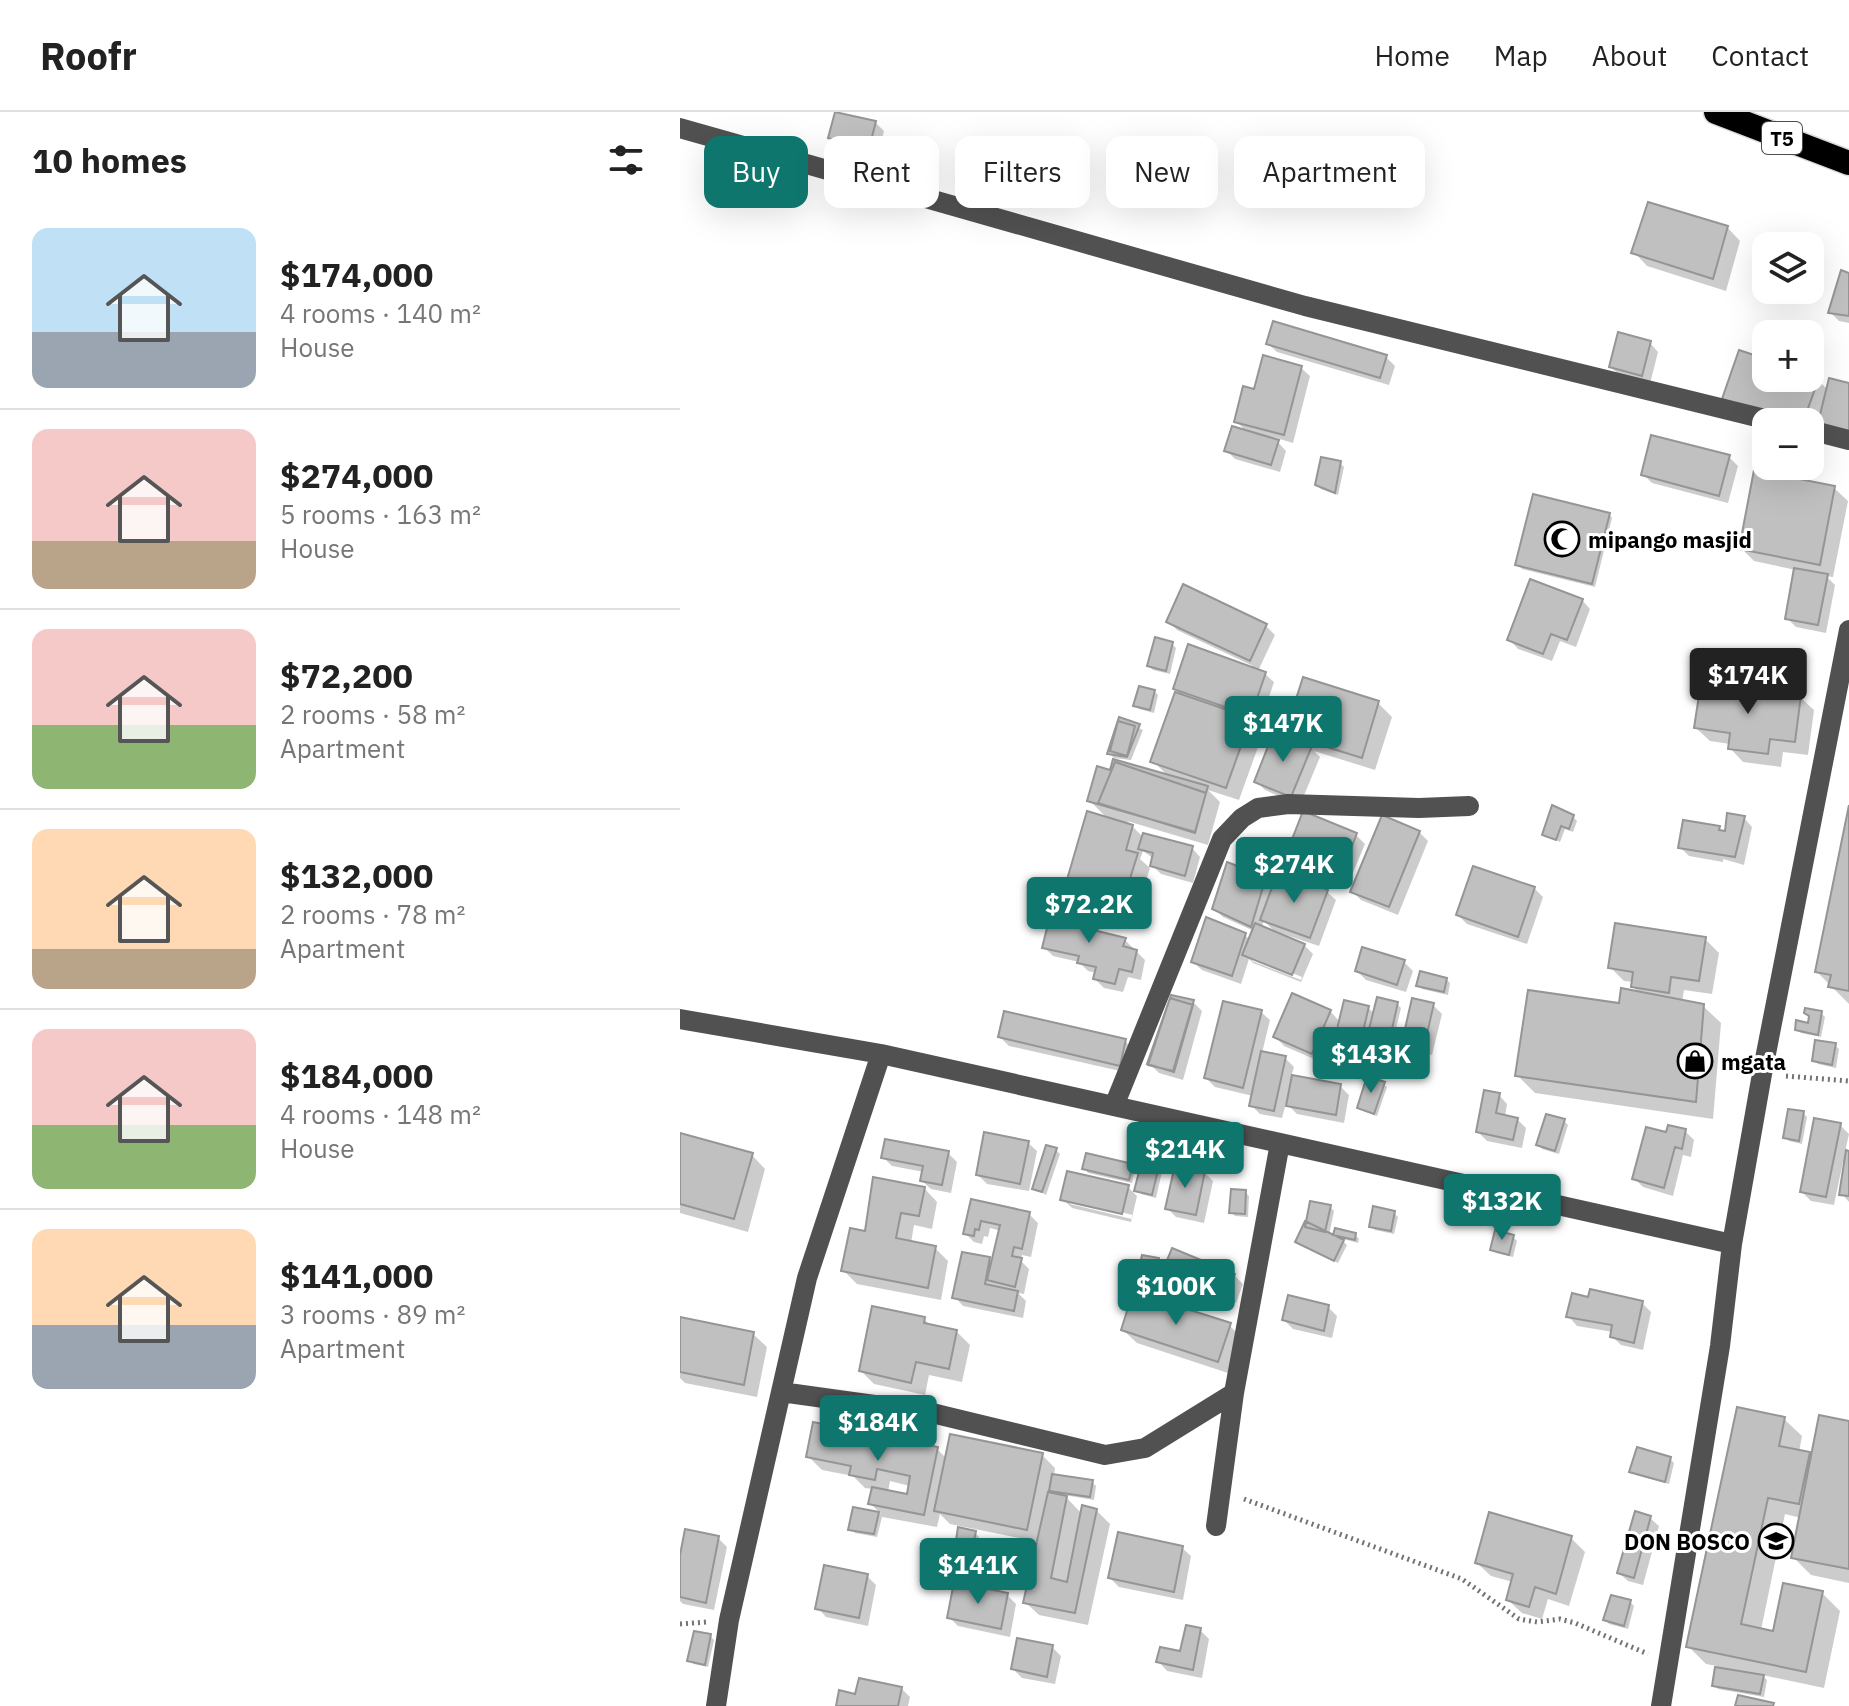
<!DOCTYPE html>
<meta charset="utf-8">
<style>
body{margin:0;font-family:"IBM Plex Sans",sans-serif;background:#f2f2f2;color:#222;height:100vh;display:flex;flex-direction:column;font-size:30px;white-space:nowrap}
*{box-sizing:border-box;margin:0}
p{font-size:26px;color:#767676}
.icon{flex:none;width:44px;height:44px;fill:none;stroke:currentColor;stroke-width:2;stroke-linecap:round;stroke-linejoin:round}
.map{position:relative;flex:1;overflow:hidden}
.details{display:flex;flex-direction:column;background:#fff;width:680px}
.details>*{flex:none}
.top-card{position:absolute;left:24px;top:24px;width:760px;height:72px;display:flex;gap:16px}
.controls{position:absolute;left:1072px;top:120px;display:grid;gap:16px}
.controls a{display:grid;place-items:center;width:72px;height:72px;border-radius:16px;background:#fff;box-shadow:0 8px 32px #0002;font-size:40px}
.price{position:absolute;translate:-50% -68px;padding:0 18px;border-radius:8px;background:#0f766e;color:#fff;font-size:26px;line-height:52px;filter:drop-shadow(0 2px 4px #0008)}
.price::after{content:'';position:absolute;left:50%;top:48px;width:24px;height:18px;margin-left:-12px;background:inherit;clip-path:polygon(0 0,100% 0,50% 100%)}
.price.active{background:#222;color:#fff}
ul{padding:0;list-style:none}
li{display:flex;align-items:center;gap:24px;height:200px;padding:0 32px}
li+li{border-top:2px solid #e0e0e0}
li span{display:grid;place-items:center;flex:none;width:224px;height:160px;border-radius:16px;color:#555}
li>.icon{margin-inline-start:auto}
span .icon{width:96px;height:96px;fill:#fffc;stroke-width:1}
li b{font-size:34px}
h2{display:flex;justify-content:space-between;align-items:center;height:96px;padding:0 32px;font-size:34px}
.pill{padding:0 28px;border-radius:16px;background:#fff;box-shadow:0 8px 32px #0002;font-size:28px;line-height:72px}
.pill.active{background:#0f766e;color:#fff}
header{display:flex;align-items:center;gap:48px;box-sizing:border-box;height:112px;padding:0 40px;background:#fff;border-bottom:2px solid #e0e0e0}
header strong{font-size:38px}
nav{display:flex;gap:44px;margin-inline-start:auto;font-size:28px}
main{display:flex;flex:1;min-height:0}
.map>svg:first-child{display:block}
</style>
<header>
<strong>Roofr</strong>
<nav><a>Home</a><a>Map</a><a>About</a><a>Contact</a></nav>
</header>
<main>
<section class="details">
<h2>10 homes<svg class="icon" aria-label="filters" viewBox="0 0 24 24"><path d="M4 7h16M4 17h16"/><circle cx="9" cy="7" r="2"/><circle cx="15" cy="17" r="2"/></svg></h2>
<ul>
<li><span style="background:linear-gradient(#bfe0f5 65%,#9aa5b1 0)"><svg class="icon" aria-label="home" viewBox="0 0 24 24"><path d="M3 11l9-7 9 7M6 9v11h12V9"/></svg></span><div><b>$174,000</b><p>4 rooms · 140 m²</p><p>House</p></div></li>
<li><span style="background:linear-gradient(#f6c9c9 70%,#b9a48a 0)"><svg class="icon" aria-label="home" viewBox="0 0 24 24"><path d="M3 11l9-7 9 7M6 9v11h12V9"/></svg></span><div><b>$274,000</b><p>5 rooms · 163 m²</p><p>House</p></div></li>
<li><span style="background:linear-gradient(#f6c9c9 60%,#8fb573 0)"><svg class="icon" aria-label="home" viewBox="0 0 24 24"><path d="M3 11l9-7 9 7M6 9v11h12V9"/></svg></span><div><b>$72,200</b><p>2 rooms · 58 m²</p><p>Apartment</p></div></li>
<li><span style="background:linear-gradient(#ffd9b3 75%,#b9a48a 0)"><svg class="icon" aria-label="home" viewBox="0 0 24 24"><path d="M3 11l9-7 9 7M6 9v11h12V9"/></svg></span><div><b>$132,000</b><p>2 rooms · 78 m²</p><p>Apartment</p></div></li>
<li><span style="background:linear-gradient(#f6c9c9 60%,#8fb573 0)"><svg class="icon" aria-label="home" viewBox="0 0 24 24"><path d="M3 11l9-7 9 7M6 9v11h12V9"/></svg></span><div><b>$184,000</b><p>4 rooms · 148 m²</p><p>House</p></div></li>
<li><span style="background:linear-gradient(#ffd9b3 60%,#9aa5b1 0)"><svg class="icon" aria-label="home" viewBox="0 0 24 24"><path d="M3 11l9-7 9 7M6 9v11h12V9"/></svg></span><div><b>$141,000</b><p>3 rooms · 89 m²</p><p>Apartment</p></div></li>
</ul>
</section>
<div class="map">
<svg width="1169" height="1594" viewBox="0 0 1169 1594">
<rect width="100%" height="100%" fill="#fff"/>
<path fill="#0003" fill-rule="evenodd" d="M157,0L195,10L204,19L198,44L159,34L150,26Z
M1047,115L1060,129L1046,179L967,154L954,140Z
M1169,163V211L1159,209L1150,200Z
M970,231L978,240L970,272L940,264L931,255Z
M588,232L706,245L715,254L709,273L597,240Z
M1061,240L1086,249V266L1130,265L1138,268L1148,278L1150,269L1169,273V328L1148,323L1139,315L1135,328L1130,326V310H1086L1058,300L1044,287Z
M621,256L630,264L613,331L593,325L606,339L600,360L555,347L546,338L568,321L556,309L576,280Z
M1049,345L1058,354L1048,391L972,371L963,362Z
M660,351L664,355L658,383L641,377L637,373Z
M1154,376L1168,389L1153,465L1146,464L1155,473L1146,521L1116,515L1107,506L1116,458L1074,449L1061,436Z
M929,402L932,406L915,475L842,457L838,453Z
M902,488L910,497L896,535L880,529L872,549L838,537L830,528Z
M488,509L586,514L595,523L578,559L585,562L594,570L580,612L570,608L583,621L559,688L528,678L540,690L528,733L447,709L464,726L512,736L520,745L513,771L481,762L472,753L474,747L463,739L460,747L470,756L461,785L451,782L446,798L402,784L388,771L428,707L409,688L432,660L489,665L473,649L504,585L495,576L572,557L573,554L497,518ZM503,578L581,606L580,609L503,582Z
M492,532L496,536L490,562L473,558L469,554Z
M474,579L478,583L474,601L459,597L456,593Z
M1120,585L1134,598L1128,643L1103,640L1101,655L1063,650L1050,636V632L1030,629L1016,616Z
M698,591L712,605L695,658L634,639L640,645L620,693L585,678L576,669L616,630L607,621Z
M440,608L463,618L451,648L434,646L430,642Z
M625,702L676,723L685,732L666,777L615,756L606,747Z
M1169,703V892L1137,860Z
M893,705L897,709L893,720L885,717L880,730L864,722Z
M1064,706L1072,715L1064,753L1043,747V750L1009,744L1000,735L1039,716L1044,721Z
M739,720L748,729L718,803L681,788L672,779Z
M585,767L594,776L647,780L656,788L639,834L594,819L584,809L581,816L624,833L633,842L621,870L573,851L569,847L561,872L522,858L513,850L565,823L570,828L574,819L543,805L534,796ZM572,845L622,865L621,868L572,849Z
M854,776L863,785L847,832L787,812L778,803Z
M411,807L420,816L418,822L445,828L465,848L461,868L448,865L443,880L424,876L415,867L417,861L408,859L399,850L373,844L364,835Z
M1025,827L1039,841L1032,882L1004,878L1002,890L1023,894L1041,911L1033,1007L855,981L837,963L960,882L953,875L954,870L944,869L930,855Z
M684,837L724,850L733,859L726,880L686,868L677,859Z
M766,867L770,871L768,883L742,877L739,873Z
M513,890L522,899L503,968L479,961L470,952Z
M717,892L721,896L714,925L692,920V922L688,918L686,926L663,921L656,914L641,950L604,934L596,925L650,899L660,910L688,896L695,902Z
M753,893L762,902L752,943L733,939L724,930Z
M581,900L590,908L582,941L605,946L614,955L611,965L660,974L669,983L664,1011L617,1002L606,991L602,1006L580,1002L571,993L573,984L535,975L526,966Z
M1141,901L1145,905L1141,925L1121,921L1117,918L1130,913Z
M320,925L445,929L454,938L449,961L329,934Z
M1155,933L1159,937L1156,956L1138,952L1134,948Z
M703,972L707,975L697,1004L683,999L679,995Z
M819,983L827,992L825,1005L837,1007L846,1016L842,1036L807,1029L798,1020Z
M1123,1001L1127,1005L1122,1032L1109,1029L1105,1025Z
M884,1009L888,1013L879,1042L862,1037L859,1033Z
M1160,1013L1169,1022L1165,1040L1169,1041V1090L1162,1082L1166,1050H1163L1154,1093L1131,1089L1122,1080Z
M1005,1019L1014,1028L1011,1045L1003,1043L993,1084L963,1075L954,1066L988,1022Z
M0,1023L72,1043L85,1057L68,1120L0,1101Z
M348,1031L357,1039L349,1079L307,1072L298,1063Z
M376,1038L380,1042L366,1083L354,1076Z
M268,1041L277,1050L271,1081L251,1077L242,1069L244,1060L212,1054L203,1045Z
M480,1047L484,1051L476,1086L461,1082L457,1078Z
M452,1054L455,1057L452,1071L408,1061L405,1057Z
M524,1060L533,1069L524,1111L496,1105L487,1096Z
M448,1075L457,1084L451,1110L392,1096L383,1087ZM390,1088L453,1103L452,1107L390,1092Z
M244,1076L257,1090L252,1117L234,1113L231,1131L255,1136L268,1149L261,1188L177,1172L163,1158L187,1122Z
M565,1080L569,1084L568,1105L555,1104L551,1100Z
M292,1090L349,1102L358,1111L351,1145L342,1143L341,1149L349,1157L344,1182L338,1181L346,1189L343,1206L283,1194L275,1185L309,1147L313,1151L321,1119L310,1116L308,1125L304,1124L302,1132L294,1130L285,1121Z
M650,1095L654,1099L649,1123L655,1125L656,1119L675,1123L679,1127L678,1131L660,1126L667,1133L658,1151L618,1130Z
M714,1101L718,1105L714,1122L695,1118L691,1114Z
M833,1125L837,1129L833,1145L816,1141L813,1137Z
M478,1148L482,1152L477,1176L462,1173L458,1169Z
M486,1158L554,1163L563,1172L556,1191L495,1166Z
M909,1187L962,1191L971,1200L963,1238L941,1233L932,1224L933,1220L897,1214L889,1205Z
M648,1195L657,1204L652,1226L613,1217L604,1208Z
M244,1207L251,1214L276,1219L290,1233L282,1270L249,1263L245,1283L194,1272L181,1259Z
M549,1213L563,1227L551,1262L457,1231L443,1218Z
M0,1216L73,1222L87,1235L77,1285L5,1271L0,1266Z
M1104,1307L1122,1324L1119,1340L1132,1346L1169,1311V1471L1131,1463L1113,1445L1121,1406L1105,1402L1081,1518L1094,1521L1142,1481L1160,1499L1144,1576L1082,1563L1087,1568L1084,1585L1038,1577L1034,1573L1037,1554L1026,1552L1008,1534Z
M257,1337L267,1347L362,1343L375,1356L374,1364L412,1370L416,1374L414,1388L384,1383L402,1402L416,1398L430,1412L408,1513L359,1503L345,1490L359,1430L270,1412L260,1402L257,1415L202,1405L197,1425L175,1421L171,1417L175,1397L201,1402L190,1391L193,1377L185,1376L173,1364L142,1358L128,1344ZM210,1369L230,1374L228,1384L208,1380Z
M990,1347L994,1351L989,1372L956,1363L952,1359Z
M970,1406L979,1414L963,1473L948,1469L939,1461Z
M295,1421L299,1425L296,1441L281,1438L277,1434Z
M38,1426L47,1435L34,1498L3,1492L0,1489V1453Z
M891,1426L905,1440L889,1494L868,1487L862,1507L842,1501L828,1488L833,1470L811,1464L797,1451Z
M502,1436L511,1444L503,1488L439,1475L430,1466Z
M187,1464L196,1473L188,1514L146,1505L138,1496Z
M327,1483L336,1492L330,1525L278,1514L269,1505Z
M950,1490L954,1494L948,1517L929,1512L926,1508Z
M520,1518L529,1527L522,1566L487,1559L479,1550L502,1541Z
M30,1524L34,1528L28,1555L14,1552L10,1548Z
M372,1535L381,1544L375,1572L342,1566L333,1557Z
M221,1576L230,1585L228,1594H158L177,1584Z"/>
<path fill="#c0c0c0" stroke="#959595" stroke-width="2" d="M155,0L196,9L189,37L148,26Z
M968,90L1048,114L1033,167L951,141Z
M1161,158L1169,161V204L1148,201Z
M593,209L707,243L700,266L586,232Z
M938,220L971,229L962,264L929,255Z
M1059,238L1086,247V266H1130V263L1139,266L1123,310H1106L1042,287Z
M583,243L622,254L604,323L554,310L563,274L574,277Z
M1149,266L1169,271V323L1137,315Z
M552,314L599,328L591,353L544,339Z
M971,323L1050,343L1039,384L961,363Z
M641,345L661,349L655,381L635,373Z
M1074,358L1155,374L1140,453L1059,437Z
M853,382L930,401L912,472L835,453Z
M1114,456L1148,462L1138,513L1105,507Z
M850,467L903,487L887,528L871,522L863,542L827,528Z
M503,472L587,512L570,549L486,510Z
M475,525L493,530L486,559L467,554Z
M508,532L586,560L571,604L493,577Z
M623,565L699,589L682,646L605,622Z
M1021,570L1121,583L1115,630L1090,627L1088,642L1048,637L1050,621L1014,616Z
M459,574L475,578L470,598L453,594Z
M495,580L571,606L546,676L470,650Z
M439,605L460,612L447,645L427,642Z
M438,609L455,614L447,644L430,639Z
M594,619L632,634L611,685L574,670Z
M433,647L528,674L515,720L407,689L417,654L430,658Z
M435,650L526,681L515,721L418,691Z
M872,693L894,703L889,717L881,714L876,728L862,723Z
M1169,693V879L1148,875L1151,863L1135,860Z
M407,699L453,713L446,738L458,741L448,773L438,770L433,785L386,771Z
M623,699L677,721L658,770L604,748Z
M1047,701L1065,704L1055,745L998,736L1003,708L1040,714L1039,718L1045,719Z
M702,703L740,719L709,795L670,780Z
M463,721L513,734L505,764L470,754L473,741L458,737Z
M547,750L586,765L571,815L532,797Z
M793,754L855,775L838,825L776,803Z
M598,759L648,778L630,826L580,808Z
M372,796L412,805L409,817L446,826L443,834L457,838L452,860L439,857L435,872L413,867L416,855L397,851L399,844L362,836Z
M526,805L566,821L552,864L511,850Z
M575,811L625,832L612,863L562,843Z
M935,811L1026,825L1019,869L991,865L989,881L951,875L953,860L928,856Z
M682,835L725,848L717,873L675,859Z
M740,859L767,866L764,880L736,874Z
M941,876L1024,892L1016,990L835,964L848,878L939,891Z
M612,881L651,898L632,942L593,925Z
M491,883L514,888L493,959L468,953Z
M697,885L718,890L710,926L688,921Z
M490,886L513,893L494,960L467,952Z
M732,886L754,891L744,935L722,930Z
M664,888L689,894L682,924L657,917Z
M543,889L582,898L563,976L524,966Z
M1125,896L1142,899L1138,923L1115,918L1116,908L1128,911L1129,904L1124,901Z
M324,899L446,927L440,954L318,925Z
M1135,928L1156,931L1152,953L1132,949Z
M581,939L606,944L594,999L569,994Z
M612,963L661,972L656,1003L606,994Z
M687,964L705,970L694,1002L677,996Z
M804,978L820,981L816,1001L838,1006L833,1028L796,1020Z
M1108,997L1124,999L1119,1029L1103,1026Z
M866,1002L885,1007L875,1039L856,1033Z
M1134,1006L1161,1011L1146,1085L1120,1080Z
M988,1013L1006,1017L1002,1037L995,1035L984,1076L952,1067L966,1015L986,1020Z
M304,1020L349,1029L340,1072L296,1063Z
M0,1021L73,1041L54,1107L0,1092Z
M205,1027L269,1039L262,1073L240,1069L243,1054L201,1046Z
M366,1033L377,1036L362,1080L352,1077Z
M1166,1038L1169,1039V1084L1159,1083Z
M406,1041L453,1052L449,1068L402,1057Z
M464,1041L481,1046L472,1083L454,1079Z
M495,1053L525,1059L516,1103L485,1097Z
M387,1059L449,1073L442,1102L380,1088Z
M193,1065L245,1075L239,1104L221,1101L216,1126L256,1134L248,1176L161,1159L170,1116L185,1119Z
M551,1077L566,1078L565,1102L549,1101Z
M291,1087L350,1100L342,1137L334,1135L332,1144L342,1146L335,1175L307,1168L320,1113L301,1109L299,1118L295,1117L294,1124L283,1122Z
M630,1089L651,1093L645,1120L625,1115Z
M693,1094L715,1099L711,1119L689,1115Z
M625,1109L664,1128L654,1149L615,1130Z
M655,1116L676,1121L675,1128L653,1123Z
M815,1118L834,1123L829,1143L810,1138Z
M492,1136L555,1162L547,1183L483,1158Z
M282,1140L310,1145L305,1172L338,1179L334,1199L272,1186Z
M462,1143L479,1146L473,1173L456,1170Z
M910,1177L963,1189L954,1231L930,1225L932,1213L886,1205L892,1181L908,1185Z
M453,1180L551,1211L538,1250L441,1218Z
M608,1183L649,1193L644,1219L602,1208Z
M192,1194L245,1205L244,1211L277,1218L269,1257L236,1250L231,1271L179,1259Z
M0,1205L74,1220L64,1273L0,1260Z
M1057,1295L1105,1305L1099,1334L1130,1340L1119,1392L1088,1386L1061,1512L1093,1519L1103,1471L1143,1479L1126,1560L1006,1535Z
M1139,1303L1169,1309V1457L1111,1446Z
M133,1310L258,1335L244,1403L188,1392L192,1375L227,1382L230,1364L197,1357L195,1368L169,1363L171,1354L126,1345Z
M270,1322L363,1341L347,1418L254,1399Z
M957,1335L991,1345L985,1370L949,1360Z
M372,1362L413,1368L410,1385L369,1379Z
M368,1380L387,1384L371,1466L387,1470L402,1393L417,1397L395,1501L343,1491Z
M173,1395L199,1400L194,1422L168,1418Z
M955,1399L971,1404L954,1466L937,1461Z
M809,1400L892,1424L876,1482L855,1475L849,1495L826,1488L833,1462L795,1451Z
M278,1415L296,1419L292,1439L275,1435Z
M5,1417L39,1424L26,1491L0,1485V1443Z
M438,1420L503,1434L494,1480L428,1466Z
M144,1453L188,1462L179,1506L135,1497Z
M274,1470L328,1481L321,1517L267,1506Z
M931,1483L951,1488L944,1514L923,1508Z
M506,1513L521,1516L513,1558L476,1550L480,1535L500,1539Z
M14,1519L31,1522L25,1553L7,1549Z
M337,1526L373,1533L367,1565L331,1557Z
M1035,1555L1084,1563L1080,1582L1032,1574Z
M179,1566L222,1575L218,1594H156L159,1578L175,1582Z
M1058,1583L1094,1591L1093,1594H1055Z"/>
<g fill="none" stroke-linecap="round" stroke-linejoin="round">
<g stroke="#dbdbdb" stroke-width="27">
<path id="highway" d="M1036,0L1169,51"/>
</g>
<path stroke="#737373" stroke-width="5" stroke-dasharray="2 4" stroke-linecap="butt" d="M1106,964L1169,969
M564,1387L782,1467L839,1507L857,1510L880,1507L895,1511L968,1542
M0,1512L27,1510"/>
<path stroke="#515151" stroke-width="20" d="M0,16L625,194L1097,310
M1130,318L1169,328
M0,907L201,942L1052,1132
M434,994L542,727L562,706L578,696L608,692L739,696L789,694
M101,1280L252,1301L425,1343L465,1336L554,1281
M536,1414L554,1281L600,1031
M36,1594L49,1508L127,1166L201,942
M981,1594L1040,1234L1052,1132L1082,962L1169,518"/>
<use href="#highway" stroke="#000" stroke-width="24"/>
</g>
<defs>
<g id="mosque-ring" transform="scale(1.8)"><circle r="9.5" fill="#fff" stroke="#000" stroke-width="1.5"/><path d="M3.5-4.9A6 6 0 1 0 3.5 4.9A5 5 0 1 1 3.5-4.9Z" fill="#000"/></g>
<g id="shop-ring" transform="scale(1.8)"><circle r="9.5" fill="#fff" stroke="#000" stroke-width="1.5"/><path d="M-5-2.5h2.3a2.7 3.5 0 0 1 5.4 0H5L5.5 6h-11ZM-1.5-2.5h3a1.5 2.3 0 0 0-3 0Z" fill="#000"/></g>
<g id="school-ring" transform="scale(1.8)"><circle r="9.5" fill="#fff" stroke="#000" stroke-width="1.5"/><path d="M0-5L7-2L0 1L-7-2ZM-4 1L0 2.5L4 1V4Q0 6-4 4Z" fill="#000"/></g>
</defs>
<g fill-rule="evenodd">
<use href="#mosque-ring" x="882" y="427"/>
<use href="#shop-ring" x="1015" y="949"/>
<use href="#school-ring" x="1096" y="1429"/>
</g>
<g text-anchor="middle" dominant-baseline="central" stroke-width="6" stroke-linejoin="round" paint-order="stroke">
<rect fill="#fff" stroke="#4c4c4c" stroke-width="2" x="1082" y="10" width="40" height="32" rx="6"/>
<g font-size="20" font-weight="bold" fill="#000">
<text x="1102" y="26">T5</text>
</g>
<g font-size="22" font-weight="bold" fill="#000" stroke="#fff" text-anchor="start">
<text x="908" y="427">mipango masjid</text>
<text x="1041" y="949">mgata</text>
<text x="1070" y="1429" text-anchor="end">DON BOSCO</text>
</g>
</g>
</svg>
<div class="controls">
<a><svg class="icon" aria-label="layers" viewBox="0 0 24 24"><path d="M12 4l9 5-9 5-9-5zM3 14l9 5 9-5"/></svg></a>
<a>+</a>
<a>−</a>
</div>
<b class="price active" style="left:1068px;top:604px">$174K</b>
<b class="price" style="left:603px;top:652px">$147K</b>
<b class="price" style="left:614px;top:793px">$274K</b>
<b class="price" style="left:409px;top:833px">$72.2K</b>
<b class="price" style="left:691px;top:983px">$143K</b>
<b class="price" style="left:505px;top:1078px">$214K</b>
<b class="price" style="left:822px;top:1130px">$132K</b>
<b class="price" style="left:496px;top:1215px">$100K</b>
<b class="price" style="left:198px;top:1351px">$184K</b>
<b class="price" style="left:298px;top:1494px">$141K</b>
<div class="top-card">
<a class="pill active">Buy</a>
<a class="pill">Rent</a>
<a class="pill">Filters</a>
<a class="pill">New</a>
<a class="pill">Apartment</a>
</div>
</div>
</main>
